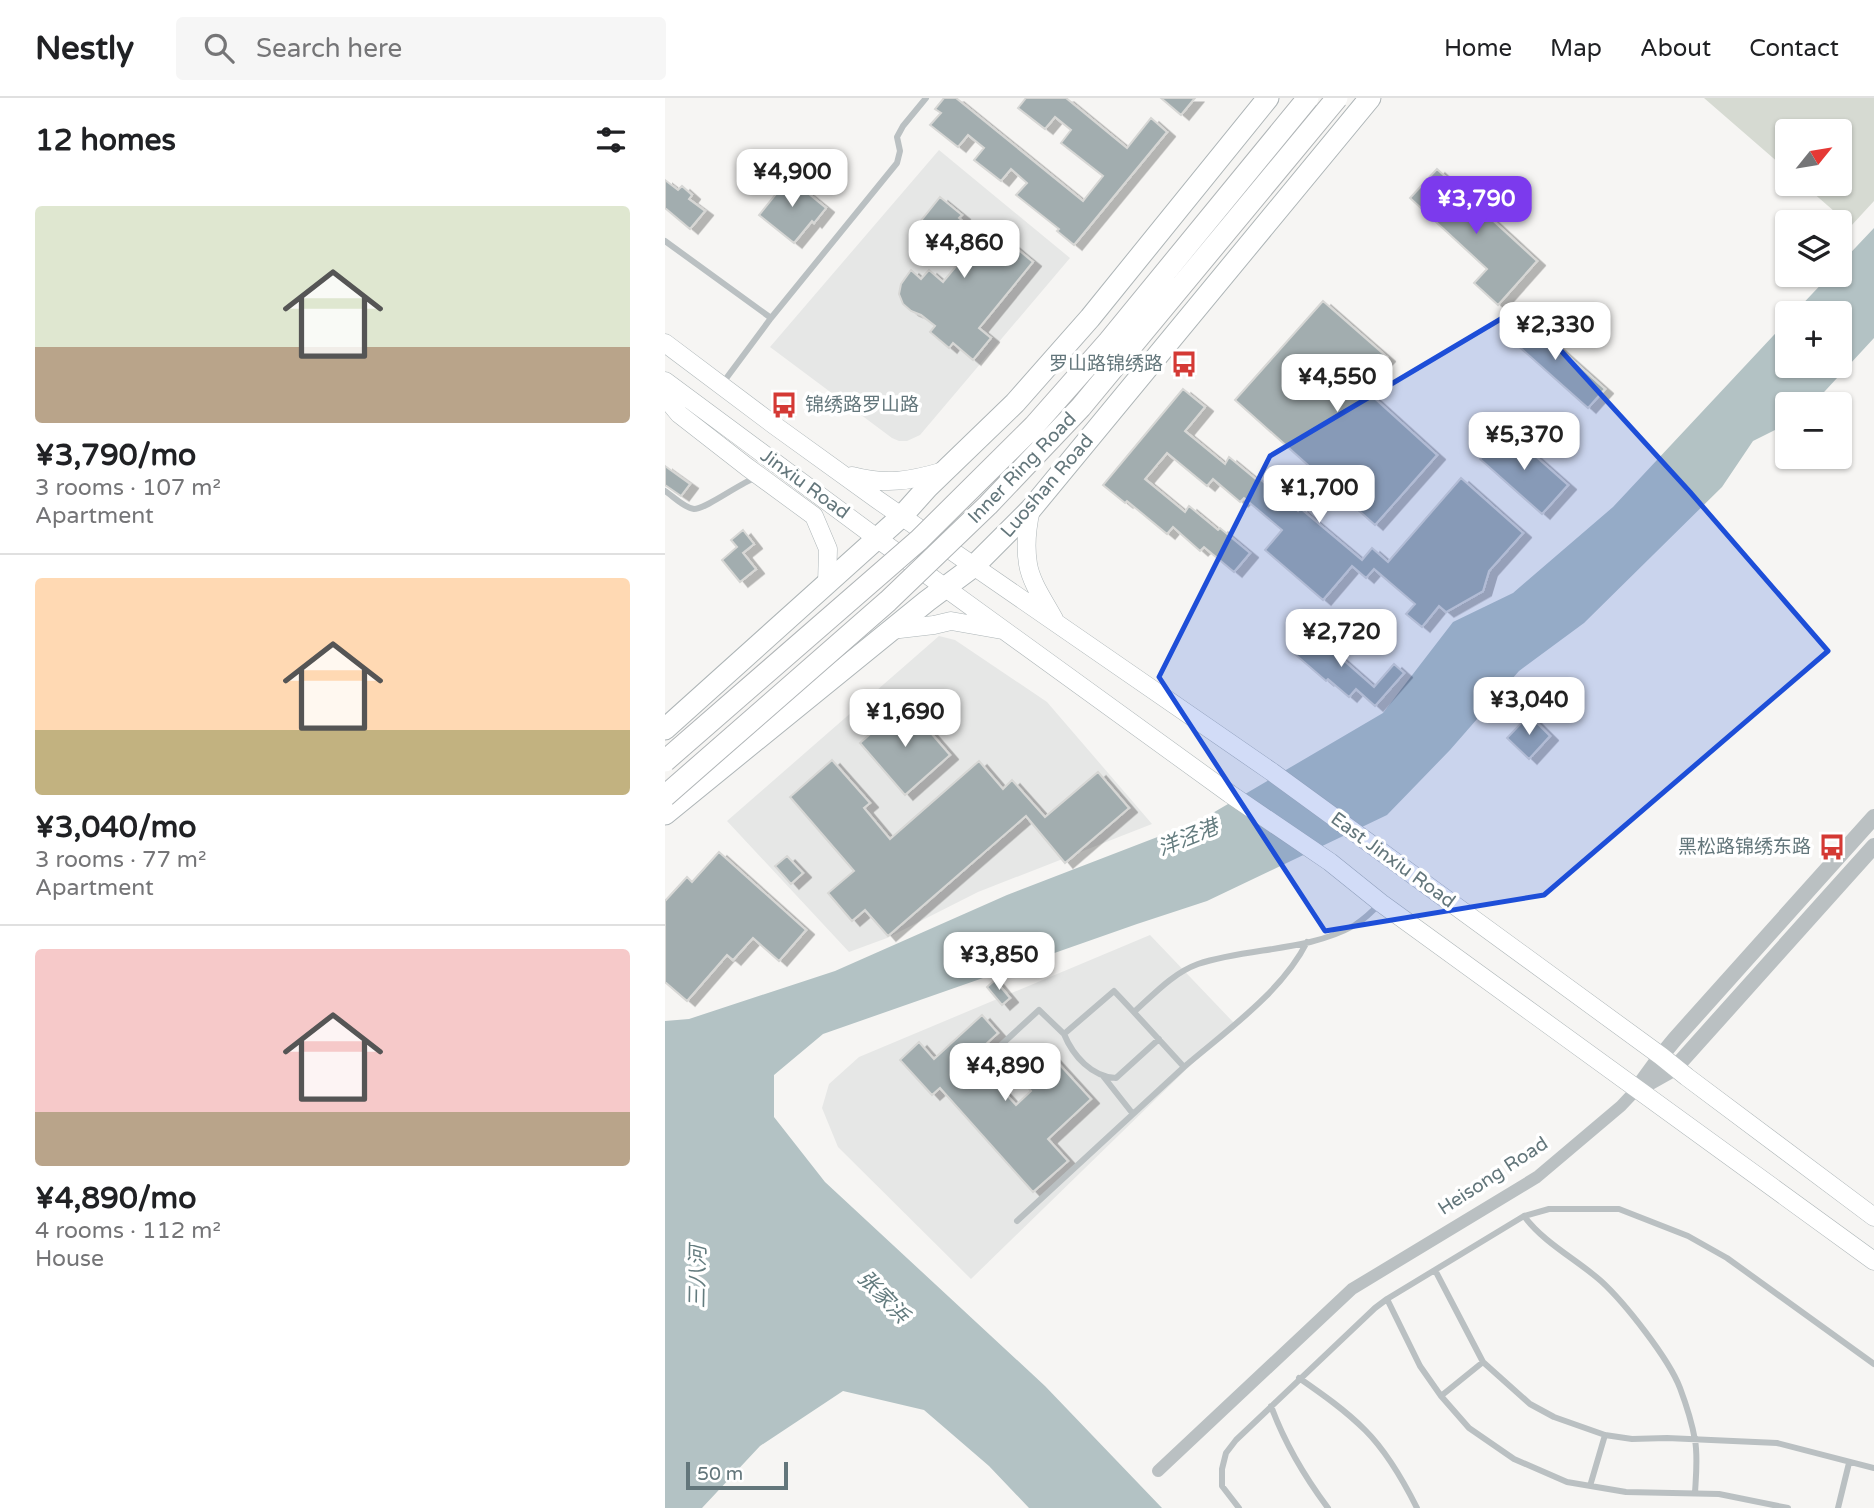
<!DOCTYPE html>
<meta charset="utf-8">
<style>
body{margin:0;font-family:"Varela Round","Noto Sans SC",sans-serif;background:#f6f6f6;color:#202124;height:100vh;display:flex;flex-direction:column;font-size:26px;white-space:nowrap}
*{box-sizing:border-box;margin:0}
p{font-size:23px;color:#757577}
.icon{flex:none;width:38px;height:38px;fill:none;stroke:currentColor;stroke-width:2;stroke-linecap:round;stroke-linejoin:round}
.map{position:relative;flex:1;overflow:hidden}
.side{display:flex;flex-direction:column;background:#fff;width:665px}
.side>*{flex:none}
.needle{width:46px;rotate:60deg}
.fabs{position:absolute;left:1110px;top:21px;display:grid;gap:14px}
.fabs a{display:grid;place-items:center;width:77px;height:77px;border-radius:7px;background:#fff;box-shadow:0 2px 5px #0004;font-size:35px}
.scale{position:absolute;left:21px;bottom:18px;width:102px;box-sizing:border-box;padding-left:7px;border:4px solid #63767b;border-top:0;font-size:19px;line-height:24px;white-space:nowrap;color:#63767b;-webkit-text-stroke:5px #fff;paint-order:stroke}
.price{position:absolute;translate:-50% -60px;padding:0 16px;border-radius:14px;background:#fff;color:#222;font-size:23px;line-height:46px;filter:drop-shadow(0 2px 4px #0008)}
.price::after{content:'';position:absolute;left:50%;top:42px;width:21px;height:16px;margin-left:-10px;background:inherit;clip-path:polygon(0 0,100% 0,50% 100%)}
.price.selected{background:#7c3aed;color:#fff}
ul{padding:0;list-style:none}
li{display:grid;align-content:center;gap:14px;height:371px;padding:0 35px}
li+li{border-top:2px solid #e0e0e0}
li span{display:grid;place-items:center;height:217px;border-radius:7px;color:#555}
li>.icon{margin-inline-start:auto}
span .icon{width:126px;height:126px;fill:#fffc;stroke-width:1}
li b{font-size:30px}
h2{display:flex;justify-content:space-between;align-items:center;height:84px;padding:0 35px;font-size:30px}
header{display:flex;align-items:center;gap:42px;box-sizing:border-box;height:98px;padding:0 35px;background:#fff;border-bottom:2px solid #e0e0e0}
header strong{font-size:33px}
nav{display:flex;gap:38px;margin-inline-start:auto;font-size:24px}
.search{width:490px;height:63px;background:#f6f6f6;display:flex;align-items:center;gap:18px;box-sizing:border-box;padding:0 24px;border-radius:7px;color:#757577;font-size:26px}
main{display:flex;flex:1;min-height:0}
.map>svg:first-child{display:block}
</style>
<header>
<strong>Nestly</strong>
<div class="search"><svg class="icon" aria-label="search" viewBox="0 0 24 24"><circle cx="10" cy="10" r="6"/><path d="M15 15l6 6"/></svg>Search here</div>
<nav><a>Home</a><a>Map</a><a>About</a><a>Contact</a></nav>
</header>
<main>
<section class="side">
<h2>12 homes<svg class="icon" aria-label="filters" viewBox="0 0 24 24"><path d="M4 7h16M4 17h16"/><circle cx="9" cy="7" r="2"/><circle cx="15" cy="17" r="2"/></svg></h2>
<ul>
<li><span style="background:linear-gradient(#dfe7d0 65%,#b9a48a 0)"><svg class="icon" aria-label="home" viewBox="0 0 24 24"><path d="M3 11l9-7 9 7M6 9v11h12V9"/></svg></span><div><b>¥3,790/mo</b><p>3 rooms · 107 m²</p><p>Apartment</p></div></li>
<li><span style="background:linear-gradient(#ffd9b3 70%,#c2b280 0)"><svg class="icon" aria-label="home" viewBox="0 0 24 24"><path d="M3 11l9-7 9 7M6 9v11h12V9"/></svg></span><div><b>¥3,040/mo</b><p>3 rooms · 77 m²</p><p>Apartment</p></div></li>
<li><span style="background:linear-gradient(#f6c9c9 75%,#b9a48a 0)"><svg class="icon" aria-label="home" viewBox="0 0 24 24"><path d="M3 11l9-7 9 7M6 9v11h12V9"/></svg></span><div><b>¥4,890/mo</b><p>4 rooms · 112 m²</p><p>House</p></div></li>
</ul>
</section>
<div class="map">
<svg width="1209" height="1410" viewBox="0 0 1209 1410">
<defs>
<filter id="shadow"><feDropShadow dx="8" dy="4.5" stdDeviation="0" flood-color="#0004"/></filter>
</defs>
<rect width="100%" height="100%" fill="#f6f5f3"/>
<path fill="#e6e7e6" d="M274,52L405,160L255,337L242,343H234L227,340L105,249Z
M274,538L290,542L382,604L487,726L313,794L222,840L184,854L62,723Z
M485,837L569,925L306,1181L173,1049L157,1010L164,986L194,959Z"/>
<path fill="#d6dad2" d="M1039,0H1209V103L1186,128L1138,86H1174V33H1122V72Z"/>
<path fill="#b3c2c4" d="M1209,130V240L1148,306H1122V326L1088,343L1057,389L919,525L854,573L785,652L722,717L542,803L472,826L158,936L109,977V1019L160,1084L380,1288L497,1410H364L324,1368L259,1312L178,1293L95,1348L37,1410H0V923L24,921L170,873L342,797L534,723L718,615L788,524L848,495L948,409L1122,223V268H1174V215H1129L1165,177H1174V167Z"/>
<path fill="#a2adaf" stroke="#d7d7d5" stroke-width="2" filter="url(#shadow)" d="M279,0H291L418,103L438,78L396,45L406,32L390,19L380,31L353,10L361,0H401L462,50L486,20L502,34L409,147L392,133L394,131L351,97L362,85L346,71L336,83L309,62L319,50L303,37L293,49L265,27L276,15L270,11Z
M496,0H530L516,17Z
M772,71L872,163L833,207L809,185L822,171L745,100Z
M121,77L161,110L149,125L147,123L129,145L94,117L111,96L107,93Z
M0,82L13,92L17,88L27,97L24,101L40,113L25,131L0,110Z
M275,99L297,117L294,120L312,135L320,124L368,164L314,230L326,240L308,262L288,245L284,250L265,234L270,228L256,217L246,213L238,206L234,196L236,186L246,172L256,181L264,172L278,184L293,166L279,155L281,151L262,136L265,133L255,124Z
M658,203L722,259L696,288L772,357L710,427L570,302Z
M858,218L940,291L923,310L841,237Z
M518,291L540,309L520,333L560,366L564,359L593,383L595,381L633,413L635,410L697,462L707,450L723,464L796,380L858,435L824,473L818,493L781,514L774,508L757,529L741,516L750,506L709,471L701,480L687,468L658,502L600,452L617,432L579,400L575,404L548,381L542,388L502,355L480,381L520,414L524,408L553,432L555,430L585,455L569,474L539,449L535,453L508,429L502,436L462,403L460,405L438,387Z
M841,332L903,387L877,416L815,361Z
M0,368L25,386L16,398L0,387Z
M78,432L89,446L78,455L91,471L75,484L57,462L72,449L66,442Z
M642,530L709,589L729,566L739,575L710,608L691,591L684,599L663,581L661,583L624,551Z
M240,605L285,657L240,697L195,645Z
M864,617L885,638L864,661L842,640Z
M167,662L205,705L199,710L225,741L314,663L338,691L347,682L380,719L433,674L464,710L400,765L361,718L223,838L200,812L187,823L163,795L189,773L125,699Z
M54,754L141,832L114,863L88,840L68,862L62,857L22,903L0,884V803L22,779L27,784Z
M122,758L138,775L126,786L110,768Z
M330,882L345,900L337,907L322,889Z
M317,917L333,935L308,958L311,962L295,977L293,982L295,985L302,986L318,971L351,1007L366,993L356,981L384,955L426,1001L383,1041L403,1063L368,1094L275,990L267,997L235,962L254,944L269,961Z"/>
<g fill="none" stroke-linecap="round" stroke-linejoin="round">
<g stroke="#adb5b7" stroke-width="19">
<path id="secondary" d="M0,245L109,327L213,402L607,674L996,958L1022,979L1209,1119
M0,283L213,441L565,696L665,764L716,805L1209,1163
M0,299L14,316L82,369L149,418L163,451L162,486
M187,378C221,387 245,383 279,373
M366,411C362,429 360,448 363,466C366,485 380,504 389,521
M226,532L269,527L286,523L337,532"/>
</g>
<g stroke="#aeb5b7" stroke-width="23">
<path id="primary" d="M0,631L237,418L262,390L350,305L425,220L603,0
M0,716L262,503L309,468L366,411L705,0"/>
</g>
<path stroke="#bac0c2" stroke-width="6" d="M0,143L106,220L232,65L235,53L232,39L238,28L261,0
M57,286L106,220
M0,393C8,398 19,410 29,411C41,411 75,385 90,380
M469,914C489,896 508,875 533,866C584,849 642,854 690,827C699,821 707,814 714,806
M494,941L451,980C427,979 408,958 399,936L449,893C473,918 496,944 519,969C561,933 617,894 642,844
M438,978L468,1016
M299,981L374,912L399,936
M859,1118C879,1145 911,1161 936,1183C960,1205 1004,1261 1015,1290C1021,1306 1027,1325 1030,1342C1033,1359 1031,1377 1030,1395
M352,1123L519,969
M770,1172L818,1264L865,1306L889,1319L940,1337L967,1341L1002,1340L1112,1345L1209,1370
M722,1201L755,1268L776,1298L804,1330L849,1361L902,1384L961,1394L1054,1396L1123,1410
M634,1280C657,1296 680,1312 700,1332C722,1354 738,1382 752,1410
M776,1298L818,1264
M606,1308C620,1346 639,1378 663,1410
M925,1388L940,1337
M574,1410L557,1388V1371L561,1355L571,1342L710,1210L722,1201L859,1118L884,1111H954L1023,1138L1062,1160L1209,1266
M1173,1410L1184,1365"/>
<path stroke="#bac0c2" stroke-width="12" d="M493,1373L687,1191L872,1079L956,1008L972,991"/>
<path stroke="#bac0c2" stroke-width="16" d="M978,988L1010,970L1209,748
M972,991L996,958L1010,941L1209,719"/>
<use href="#secondary" stroke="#fff" stroke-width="18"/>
<use href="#primary" stroke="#fff" stroke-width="21"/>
<g stroke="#b0b5b7" stroke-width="23" stroke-linecap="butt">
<path id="trunk-bridge" d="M0,663L254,442L369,328L444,243L643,0
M0,698L223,503L323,407L416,309L672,0"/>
</g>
<use href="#trunk-bridge" stroke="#fff" stroke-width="21"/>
</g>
<path fill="#1d4ed8" fill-opacity="0.2" stroke="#1d4ed8" stroke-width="5" stroke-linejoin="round" d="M856,209L1025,394L1163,553L879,797L660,833L494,579L605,358Z"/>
<defs>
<g id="bus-bare" transform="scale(2.1)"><path d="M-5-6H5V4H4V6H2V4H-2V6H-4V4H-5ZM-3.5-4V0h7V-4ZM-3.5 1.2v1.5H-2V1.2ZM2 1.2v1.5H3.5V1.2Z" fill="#d43934" stroke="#fff" stroke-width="2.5" paint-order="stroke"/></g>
</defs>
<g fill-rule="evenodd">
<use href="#bus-bare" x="519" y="266"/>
<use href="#bus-bare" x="119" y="307"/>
<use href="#bus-bare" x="1167" y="749"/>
</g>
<g text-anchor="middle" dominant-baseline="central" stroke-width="7" stroke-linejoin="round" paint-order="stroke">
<g font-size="19" fill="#63767b" stroke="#fff" text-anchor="end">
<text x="498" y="266">罗山路锦绣路</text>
<text x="140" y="307" text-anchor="start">锦绣路罗山路</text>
<text x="1146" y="749">黑松路锦绣东路</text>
</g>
<g font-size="19" fill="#63767b" stroke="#fff">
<text transform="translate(357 370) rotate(-46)">Inner Ring Road</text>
<text transform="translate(140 386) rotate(36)">Jinxiu Road</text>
<text transform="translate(382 388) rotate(-49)">Luoshan Road</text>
<text transform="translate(728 762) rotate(36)">East Jinxiu Road</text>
<text transform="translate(828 1078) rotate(-33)">Heisong Road</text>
</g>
<g font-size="21" font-style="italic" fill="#637b7e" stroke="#fff">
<text transform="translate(523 740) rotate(-22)">洋泾港</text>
<text transform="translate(33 1179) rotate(-89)">三八河</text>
<text transform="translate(218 1199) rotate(46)">张家浜</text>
</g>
</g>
</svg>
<div class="fabs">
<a><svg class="needle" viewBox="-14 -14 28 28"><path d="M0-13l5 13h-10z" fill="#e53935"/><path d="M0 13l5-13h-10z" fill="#757577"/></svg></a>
<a><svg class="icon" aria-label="layers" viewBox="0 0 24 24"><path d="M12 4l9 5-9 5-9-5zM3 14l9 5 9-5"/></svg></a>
<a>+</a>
<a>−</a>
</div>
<div class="scale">50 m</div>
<b class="price" style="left:127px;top:111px">¥4,900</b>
<b class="price selected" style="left:811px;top:138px">¥3,790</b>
<b class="price" style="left:299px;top:182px">¥4,860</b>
<b class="price" style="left:890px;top:264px">¥2,330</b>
<b class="price" style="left:672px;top:316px">¥4,550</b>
<b class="price" style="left:859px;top:374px">¥5,370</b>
<b class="price" style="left:654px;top:427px">¥1,700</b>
<b class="price" style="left:676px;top:571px">¥2,720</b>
<b class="price" style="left:864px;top:639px">¥3,040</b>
<b class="price" style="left:240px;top:651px">¥1,690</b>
<b class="price" style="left:334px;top:894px">¥3,850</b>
<b class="price" style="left:340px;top:1005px">¥4,890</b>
</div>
</main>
